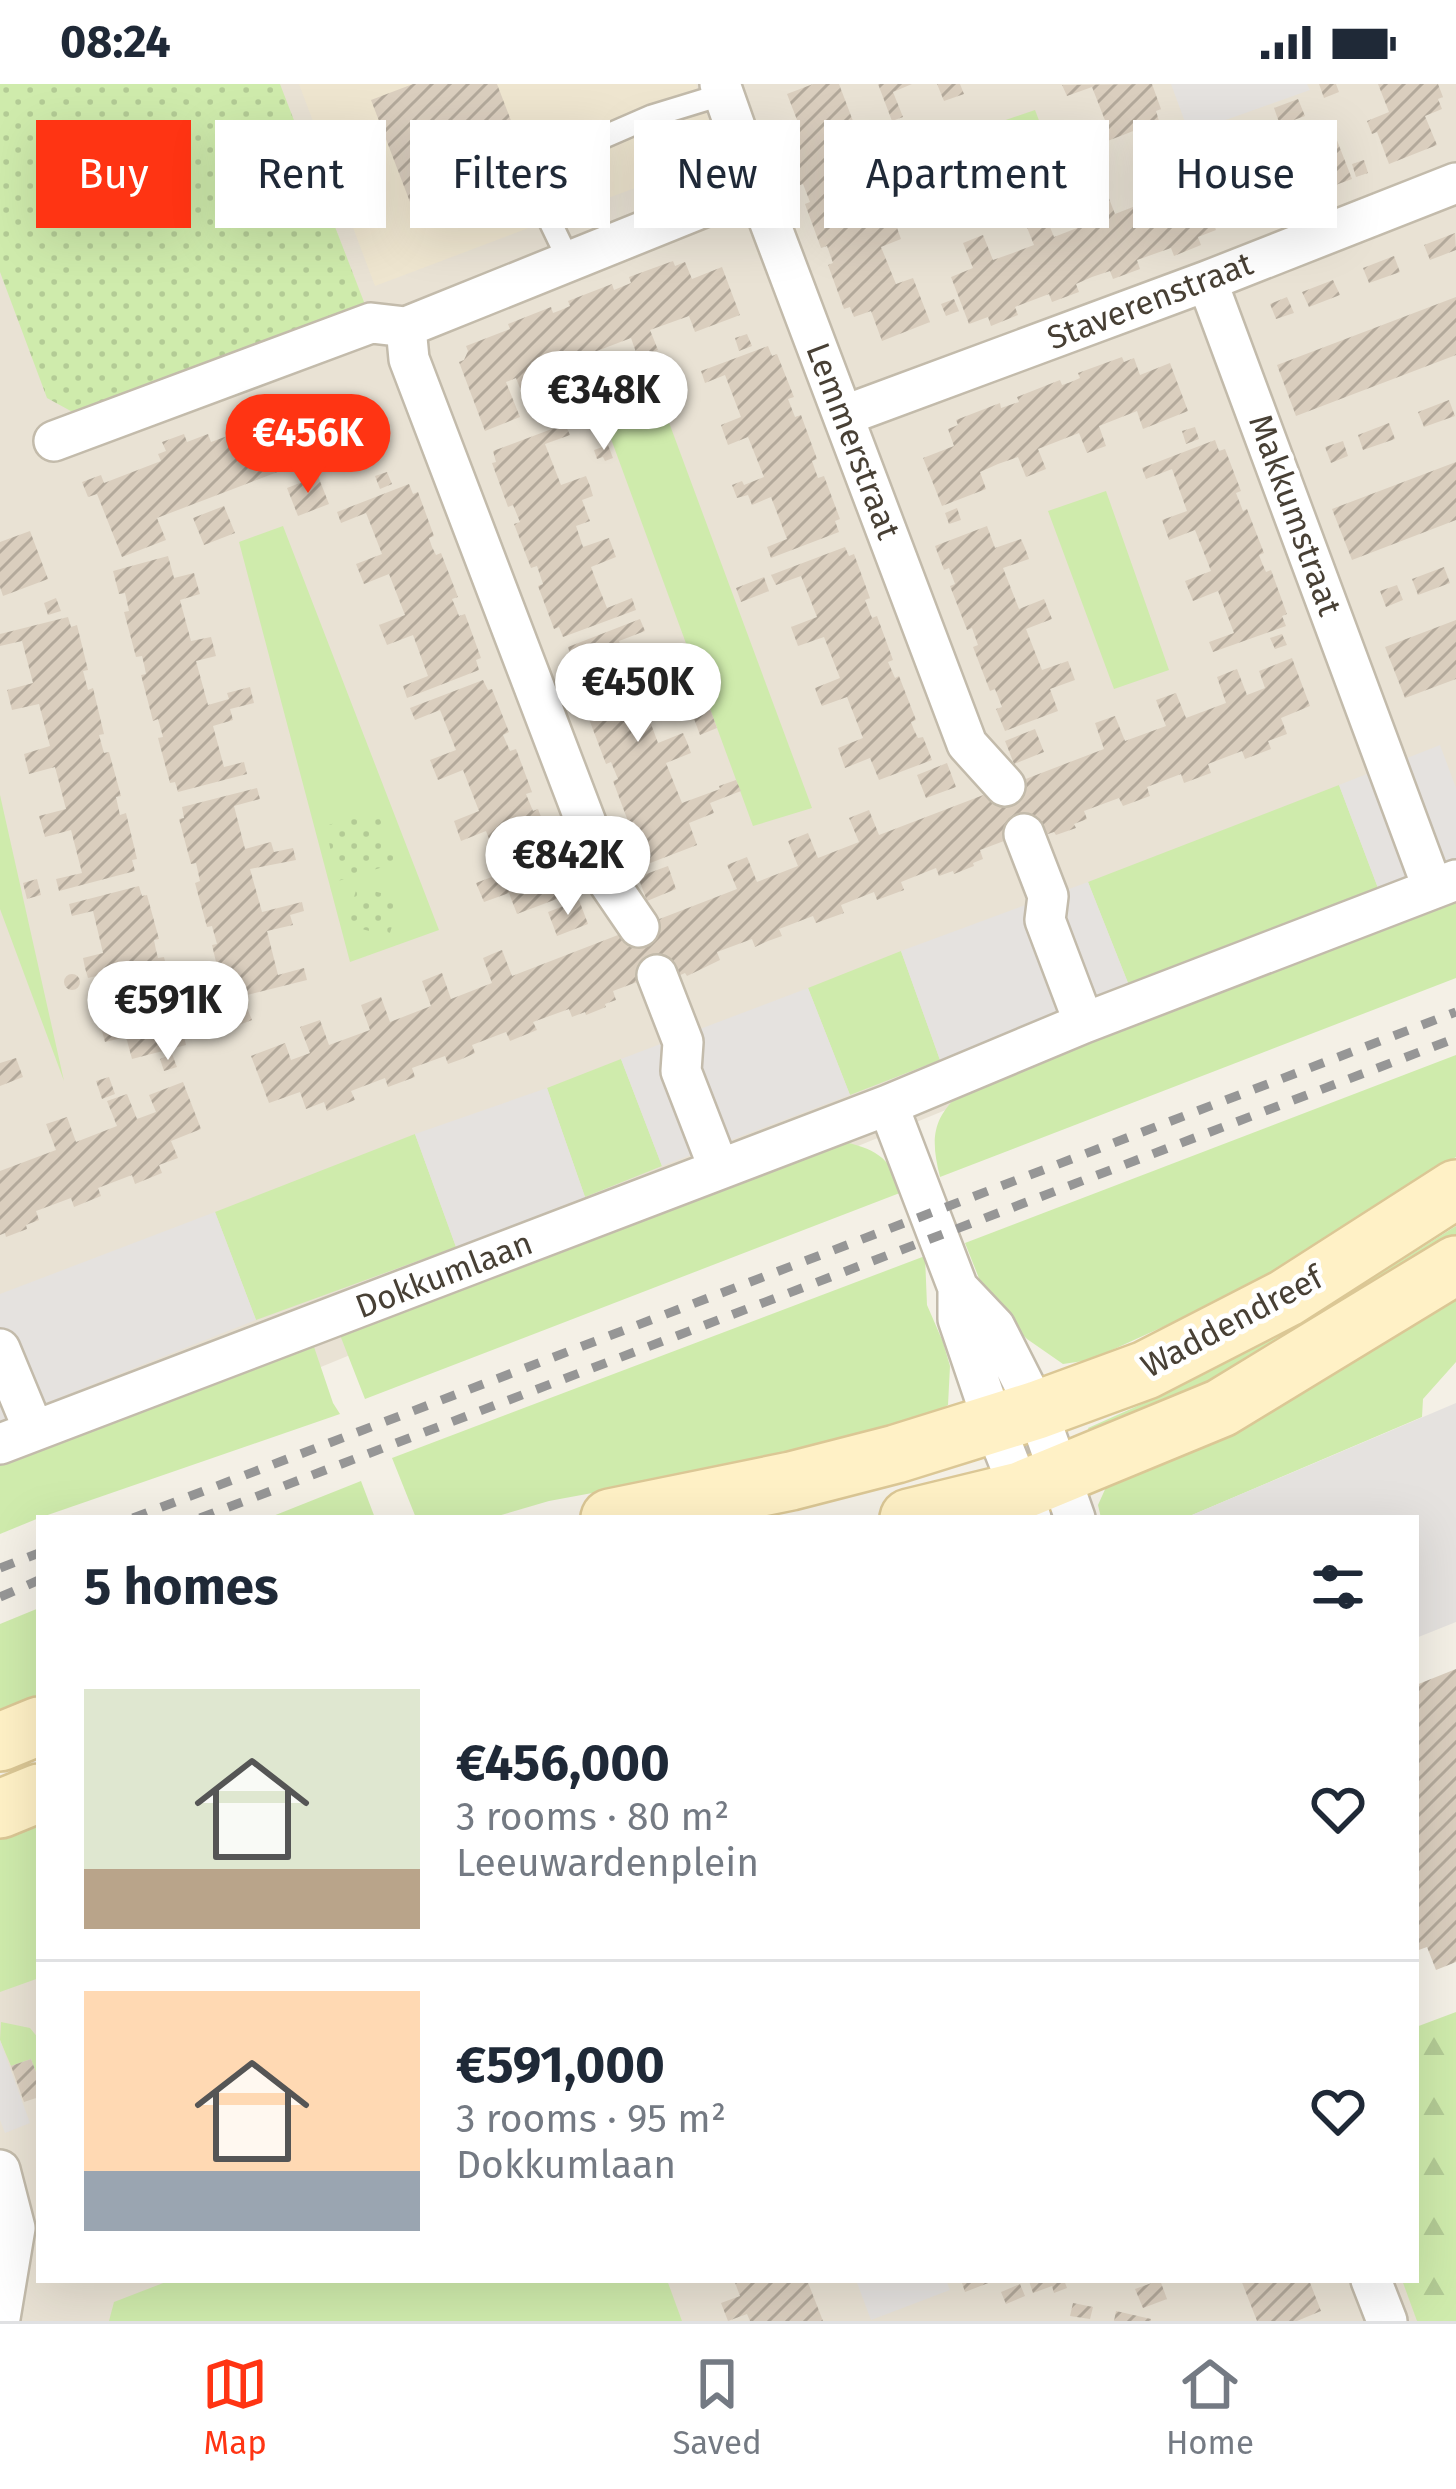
<!DOCTYPE html>
<meta charset="utf-8">
<style>
body{margin:0;font-family:"Fira Sans",sans-serif;background:#f6f6f7;color:#1f2937;height:100vh;display:flex;flex-direction:column;font-size:45px;white-space:nowrap}
*{box-sizing:border-box;margin:0}
p{font-size:39px;color:#747a83}
.icon{flex:none;width:66px;height:66px;fill:none;stroke:currentColor;stroke-width:2;stroke-linecap:round;stroke-linejoin:round}
.map{position:relative;flex:1;overflow:hidden}
.sheet{position:absolute;left:36px;top:1431px;width:1383px;height:768px;display:flex;flex-direction:column;background:#fff;border-radius:0px;box-shadow:0 12px 48px #0002}
.sheet>*{flex:none}
.hud{position:absolute;left:36px;top:36px;width:1386px;height:108px;display:flex;gap:24px}
.price{position:absolute;translate:-50% -102px;padding:0 27px;border-radius:42px;background:#fff;color:#222;font-size:39px;line-height:78px;filter:drop-shadow(0 3px 6px #0008)}
.price::after{content:'';position:absolute;left:50%;top:72px;width:36px;height:27px;margin-left:-18px;background:inherit;clip-path:polygon(0 0,100% 0,50% 100%)}
.price.selected{background:#ff3413;color:#fff}
ul{padding:0;list-style:none}
li{display:flex;align-items:center;gap:36px;height:300px;padding:0 48px}
li+li{border-top:3px solid #e0e1e3}
li span{display:grid;place-items:center;flex:none;width:336px;height:240px;border-radius:0px;color:#555}
li>.icon{margin-inline-start:auto}
span .icon{width:144px;height:144px;fill:#fffc;stroke-width:1}
li b{font-size:51px}
h2{display:flex;justify-content:space-between;align-items:center;height:144px;padding:0 48px;font-size:51px}
.pill{padding:0 42px;border-radius:0px;background:#fff;box-shadow:0 12px 48px #0002;font-size:42px;line-height:108px}
.pill.selected{background:#ff3413;color:#fff}
.status{display:flex;justify-content:space-between;align-items:center;height:84px;padding:0 60px;background:#fff;direction:ltr}
.status svg{height:33px;fill:currentColor}
.dock{display:flex;justify-content:space-around;align-items:center;height:168px;border-top:3px solid #e0e1e3;background:#fff;font-size:33px;color:#747a83}
.dock a{display:grid;justify-items:center;gap:6px}
.dock .selected{color:#ff3413}
.map>svg:first-child{display:block}
</style>
<div class="status"><b>08:24</b><svg viewBox="0 0 49 12"><path d="M0 12V9h3v3zM5 12V6h3v6zM10 12V3h3v9zM15 12V0h3v12zM26 1h20v11H26zM47 4h2v5h-2z"/></svg></div>
<div class="map">
<svg width="1456" height="2237" viewBox="0 0 1456 2237">
<defs>
<pattern id="forest-firs" width="22" height="20" patternUnits="userSpaceOnUse" patternTransform="scale(3)"><rect width="22" height="20" fill="#cfebac"/><path d="M5 1l3.5 6h-7zM16 11l3.5 6h-7z" fill="#b3cb95"/></pattern>
<pattern id="park-dots" width="8" height="8" patternUnits="userSpaceOnUse" patternTransform="scale(3)"><rect width="8" height="8" fill="#cfebac"/><path d="M2 2h.1M6 6h.1" fill="none" stroke="#b3cb95" stroke-width="1.8" stroke-linecap="round"/></pattern>
<pattern id="building-hatch" width="6" height="6" patternUnits="userSpaceOnUse" patternTransform="scale(3)"><rect width="6" height="6" fill="#dacebe"/><path d="M-1 1l2-2M0 6l6-6M5 7l2-2" fill="none" stroke="#b3a99b"/></pattern>
</defs>
<rect width="100%" height="100%" fill="#f4f0e6"/>
<path fill="#e9e2d4" d="M0,0H1456V816L0,1415Z
M39,1788V2196H1416L1451,2237H0V1802Z"/>
<path fill="#eee5cf" d="M299,0H696L709,37L688,84L375,202Z"/>
<path fill="#cfebac" d="M1035,26L1059,89L935,134L912,68Z
M664,325L812,724L753,742L607,344Z
M1106,407L1169,586L1114,605L1048,427Z
M283,442L439,846L350,878L239,458Z
M1339,701L1381,812L1130,904L1088,798Z
M0,711L64,997L0,825Z
M1456,818V894L940,1093C931,1057 931,1035 961,1009Z
M901,867L940,976L850,1011L808,904Z
M1456,971V1073L1286,1187L1090,1276L1063,1280L1027,1255L988,1217L965,1159Z
M621,975L662,1082L585,1113L547,1004Z
M415,1050L456,1163L256,1236L215,1128Z
M837,1056C878,1066 885,1070 905,1107L365,1315L340,1251V1241Z
M1456,1142V1156L1207,1299L1091,1353L1088,1344L1160,1312L1299,1241Z
M925,1172L927,1221L943,1258L950,1282L948,1321L925,1334L787,1373L549,1417L491,1434H416L392,1374Z
M1456,1211V1278L1423,1315L1422,1333L1185,1434H1101L1098,1421L1107,1401Z
M311,1254L333,1319L340,1330L39,1434L0,1450V1377Z
M361,1397L375,1434H268Z
M39,1524V1613L0,1630V1540Z
M39,1734V1894L0,1908V1750Z
M1,1938L30,1944L39,1955V1996L31,1975L11,1982L0,1956Z
M171,2196H667L682,2237H109L114,2218Z"/>
<path fill="url(#forest-firs)" d="M1456,1928V2237H1417L1402,2196H1416V1943Z"/>
<path fill="url(#park-dots)" d="M0,0H280L369,231L89,337L47,314L0,188Z
M377,727L396,779L338,797L325,742Z
M357,803L401,814L389,852L346,841Z"/>
<path fill="#e5e2df" d="M1171,0H1307L1310,6L1189,49Z
M1440,661L1456,704V783L1381,812L1339,701Z
M1088,798L1130,904L940,976L901,867Z
M808,904L850,1011L662,1082L621,975Z
M547,1004L585,1113L456,1163L415,1050Z
M215,1128L256,1236L0,1337V1210Z
M1456,1319V1538L1416,1554V1434H1185Z
M0,1956L30,2039L5,2049L0,2036Z
M856,2196H946L950,2206L871,2236Z"/>
<path fill="url(#building-hatch)" d="M413,0H497L533,94L519,100L524,113L491,126L486,113L418,139L371,16Z
M813,0H839L853,37L836,43L850,82L870,74L877,93L858,101L874,142L894,135L901,155L881,163L896,200L913,194L930,238L882,257L871,227L854,233L850,223L844,225L828,181L833,179L827,162L821,164L805,120L810,118L803,100L798,102L781,59L787,57L783,47L799,41L787,10Z
M878,0H912L893,8L903,33L892,37Z
M937,0H960L964,10L944,17Z
M1152,0L1161,25L1156,27L1159,37L1087,65L1082,53L1108,44L1092,3L1067,12L1062,1Z
M1319,0H1336L1339,8L1324,14Z
M1378,0H1438L1443,13L1438,15L1442,25L1425,32L1437,61L1389,80L1377,48L1372,50L1367,37L1389,28Z
M1298,15L1305,32L1280,41L1274,24Z
M1237,38L1244,55L1219,64L1212,48Z
M1333,46L1352,95L1333,102L1336,110L1309,120L1306,111L1272,124L1276,133L1248,144L1245,135L1226,142L1208,95Z
M1364,76L1368,89L1356,93L1352,80Z
M1166,81L1176,106L1198,98L1216,146L1198,153L1201,161L1174,172L1171,164L1137,176L1140,185L1113,195L1110,187L1092,193L1076,200L1079,208L1052,218L1049,210L1015,223L1018,231L991,242L988,233L969,240L951,193L973,184L963,159L983,151L993,176L1013,169L1034,161L1024,136L1044,128L1054,153L1095,137L1085,112L1105,104L1115,130L1156,114L1146,89Z
M920,102L925,113L908,119L903,108Z
M1455,149L1456,166L1430,176L1424,161Z
M1394,172L1400,188L1369,199L1363,184Z
M673,177L675,182L685,178L692,195L722,183L740,231L695,248L689,232L650,246L658,266L638,274L631,254L589,270L597,291L606,288L615,310L597,317L587,293L577,297L569,277L529,293L537,312L525,317L516,294L506,298L520,333L485,347L459,278L464,276L468,267L466,262L510,245L508,240L551,223L553,229L561,226L570,222L568,217L612,200L614,206L631,199L629,193Z
M1333,196L1340,211L1309,223L1302,208Z
M1287,213L1294,229L1276,235L1270,220Z
M1456,213V271L1296,332L1277,281Z
M954,215L959,227L946,232L941,220Z
M747,250L752,262L739,267L735,254Z
M768,262L772,272L777,270L794,313L788,315L795,333L801,331L817,375L812,377L818,394L824,392L840,435L835,437L839,448L771,474L767,463L787,455L771,413L752,421L748,411L737,414L732,401L742,397L744,401L764,393L748,353L728,361L721,341L741,333L725,291L705,299L701,287Z
M1122,273L1124,278L1134,274L1140,291L1170,279L1188,327L1143,345L1137,327L1099,342L1106,362L1087,369L1079,349L1038,365L1046,385L1026,393L1018,373L998,380L980,388L986,405L942,422L923,374L954,362L948,345L958,341L956,336L1000,319L1001,324L1019,318L1017,313L1060,296L1062,301L1071,298L1080,294L1078,289Z
M289,310L292,318L300,315L303,323L325,315L331,332L362,320L380,368L346,381L340,364L157,434L166,456L122,473L97,410L88,413L82,398L101,391L104,399L161,377L158,370L166,367L162,358L184,350L187,358L208,350L211,358L252,343L249,335L270,327L266,319Z
M1449,316L1455,332L1424,343L1418,328Z
M1389,339L1395,355L1363,366L1358,351Z
M565,340L570,351L545,360L561,401L586,392L590,402L593,412L582,416L590,437L576,442L583,463L609,454L616,473L591,483L599,504L607,524L632,514L636,526L563,553L559,543L554,545L538,502L543,500L537,482L531,484L514,440L520,438L513,421L508,423L492,379L496,378L493,367Z
M1195,343L1199,355L1186,360L1182,347Z
M1215,356L1219,367L1225,365L1241,407L1236,409L1243,427L1247,425L1264,469L1259,471L1262,479L1266,488L1271,486L1287,530L1282,532L1286,542L1213,568L1209,558L1234,549L1218,507L1193,517L1185,497L1211,487L1195,446L1169,456L1162,436L1187,427L1172,385L1146,395L1142,384Z
M1343,357L1348,372L1331,379L1325,363Z
M608,361L613,374L605,377L603,373L597,375L594,366Z
M1456,378V436L1352,476L1332,425Z
M387,388L392,400L380,405L375,392Z
M318,392L329,420L298,432L287,404Z
M409,400L413,410L418,408L434,452L429,454L432,463L436,471L441,469L458,513L452,515L456,524L459,532L465,530L481,574L476,576L479,586L407,614L403,602L428,592L413,551L387,561L379,541L405,531L389,490L364,500L356,480L382,470L366,429L341,439L337,428Z
M224,422L235,449L204,461L193,434Z
M957,424L961,436L949,440L945,429Z
M987,442L995,464L1021,455L1025,464L1029,475L1003,484L1019,525L1044,515L1052,535L1026,545L1042,586L1068,577L1075,596L1050,605L1058,627L1005,647L996,625L1002,623L995,605L990,607L973,563L978,561L972,544L967,546L950,502L955,500L949,484L944,486L935,462Z
M30,447L48,495L3,512L0,503V458Z
M845,463L849,472L854,470L870,514L865,516L872,534L877,532L893,576L888,578L895,594L899,592L916,636L911,638L914,646L918,654L923,653L932,676L879,696L870,674L845,684L838,664L863,654L847,613L822,622L818,613L815,604L840,594L824,553L798,562L791,543L817,533L801,492L776,501L771,491Z
M168,472L174,494L194,489L197,500L200,510L180,516L191,557L211,553L216,572L196,577L208,621L229,615L227,609L250,603L254,619L230,625L233,636L213,642L224,683L244,678L247,690L178,708L175,698L170,699L158,654L163,653L158,635L153,637L141,591L146,590L144,580L142,572L136,573L124,528L129,527L125,509L119,510L113,487Z
M1444,483L1450,499L1418,511L1412,495Z
M764,493L769,507L741,518L736,504Z
M1397,501L1403,516L1386,523L1380,507Z
M56,514L61,527L48,531L44,519Z
M68,533L71,543L77,541L88,586L83,587L88,606L93,604L104,650L99,651L104,669L109,668L121,712L116,713L120,731L126,729L137,775L132,776L135,787L59,807L56,795L82,789L71,746L45,753L39,732L66,725L55,683L29,690L24,670L50,662L39,620L12,626L7,606L33,599L22,557L0,562V550Z
M640,535L645,547L619,557L635,598L660,588L668,608L643,618L658,659L683,649L687,658L691,669L666,679L682,719L720,705L719,702L736,696L741,707L710,719L714,729L689,739L697,761L645,781L636,757L641,755L638,746L634,738L629,740L613,697L618,695L611,678L606,680L589,635L594,633L588,617L583,618L566,575L571,573L568,563Z
M1456,536V595L1405,614L1385,563Z
M1282,550L1287,561L1275,565L1270,554Z
M1292,574L1310,622L1281,634L1287,650L1268,657L1271,665L1245,675L1242,667L1208,680L1211,689L1184,699L1181,690L1147,703L1150,712L1123,722L1119,714L1084,727L1087,735L1074,740L1076,744L1056,751L1054,748L1042,752L1039,744L980,766L983,775L973,779L974,782L954,790L953,787L939,792L936,784L901,798L904,806L877,816L874,808L841,821L844,829L816,839L813,832L779,845L782,852L768,857L755,863L752,855L717,868L720,876L687,892L685,889L676,893L672,885L613,907L616,916L605,920L606,923L586,931L585,928L572,933L569,925L533,938L537,946L510,957L506,948L472,961L475,969L462,975L448,980L445,972L412,984L415,993L388,1003L385,994L351,1007L355,1016L327,1027L324,1018L306,1025L300,1008L269,1019L251,972L285,959L291,976L310,969L300,943L320,936L329,961L370,946L361,921L381,913L390,938L431,922L422,897L442,889L451,915L492,899L483,874L492,870L502,866L512,892L737,805L727,781L747,773L757,798L798,782L788,757L808,749L818,774L859,758L849,734L869,726L879,751L1104,665L1095,639L1115,632L1125,657L1166,642L1156,616L1176,609L1186,634L1226,619L1217,593L1237,585L1247,611L1265,604L1259,587Z
M483,596L488,606L492,605L509,648L503,651L510,667L516,665L532,708L526,710L533,727L538,725L555,769L550,771L556,789L562,787L570,810L517,830L509,809L484,818L476,799L502,789L486,747L461,757L454,737L479,727L463,686L438,696L430,676L456,666L440,626L415,636L410,624Z
M710,625L717,644L700,651L693,632Z
M1035,645L1044,668L1014,680L1005,657Z
M947,679L956,703L926,714L917,691Z
M257,704L260,715L234,722L245,765L271,758L274,768L293,764L296,776L250,785L262,828L302,818L304,827L290,831L293,841L267,847L278,891L304,884L307,896L231,915L229,905L223,907L212,861L217,860L212,842L207,843L195,799L200,797L196,779L191,780L179,735L184,734L182,723Z
M668,782L676,805L647,817L638,793Z
M37,795L41,811L27,815L23,799Z
M139,802L142,812L147,811L159,855L154,856L156,866L158,874L164,873L175,919L171,920L175,938L180,937L186,961L132,975L126,953L105,958L102,947L99,937L120,932L109,889L88,894L85,884L83,874L103,869L93,827L72,832L69,820Z
M579,816L588,840L557,852L548,828Z
M64 898a8 8 0 1 1 16 0a8 8 0 1 1-16 0Z
M247,924L252,936L239,941L234,928Z
M172,970L177,983L164,987L160,975Z
M16,974L23,993L0,1002V979Z
M109,993L115,1010L102,1015L96,997Z
M183,998L201,1045L171,1057L178,1074L159,1081L162,1089L135,1100L132,1091L98,1104L101,1112L74,1123L71,1114L36,1127L39,1136L26,1141L27,1145L6,1153L5,1149L0,1151V1087L56,1066L46,1040L67,1033L76,1058L117,1042L107,1017L127,1010L137,1035L156,1028L149,1011Z
M1456,1585V1878L1436,1886L1427,1863L1416,1867V1601Z
M31,1975L39,1996V2013L24,2018L11,1982Z
M734,2196H807L823,2237H750L747,2230L728,2237L721,2219L740,2212Z
M961,2196H996L965,2208Z
M1064,2196L1067,2204L1054,2209L1052,2202L1033,2209L1029,2197Z
M1160,2196L1167,2215L1143,2224L1135,2205Z
M1241,2196H1309L1321,2227L1297,2237H1257Z
M1020,2200L1025,2212L1006,2220L1001,2208Z
M1073,2219L1093,2223L1090,2235L1070,2232Z
M1116,2227L1151,2235V2237H1114Z"/>
<g fill="none" stroke-linecap="round" stroke-linejoin="round">
<g stroke="#c3bbab" stroke-width="26">
<path id="lane" d="M569,177L543,123L541,109L543,94L560,72L652,32L724,10"/>
</g>
<g stroke="#c3bbab" stroke-width="44">
<path id="street" d="M720,0L756,102L967,660L1005,702
M1207,197L1433,805
M406,243L409,275L609,799L639,843
M843,332L1207,197L1456,99
M54,357L371,239L406,243L756,102
M1024,750L1048,812L1045,836L1084,939
M657,891L683,958L681,987L719,1085
M888,1021L958,1204V1235L993,1338L1031,1434
M958,1204L995,1243L1037,1326L1075,1434
M0,1265L34,1347
M0,1360L888,1021L1084,939L1456,796
M0,2086L15,2144L0,2234
M1371,2196L1387,2237"/>
</g>
<g stroke="#dbc795" stroke-width="62">
<path id="secondary" d="M610,1434L791,1397L896,1370L1037,1326L1146,1286L1286,1214L1456,1105
M909,1434L1020,1407L1221,1324L1456,1181
M0,1658L39,1642
M0,1725L39,1709"/>
</g>
<use href="#lane" stroke="#fff" stroke-width="21"/>
<use href="#street" stroke="#fff" stroke-width="39"/>
<use href="#secondary" stroke="#fff1c6" stroke-width="57"/>
<path stroke="#969696" stroke-width="9" stroke-dasharray="15 15" stroke-linecap="butt" d="M133,1434L1456,928
M200,1434L1456,954
M0,1484L39,1469
M0,1513L39,1496"/>
</g>
<g text-anchor="middle" dominant-baseline="central" stroke-width="10" stroke-linejoin="round" paint-order="stroke">
<g font-size="33" fill="#484035" stroke="#fff">
<text transform="translate(1150 217) rotate(-21)">Staverenstraat</text>
<text transform="translate(853 357) rotate(69)">Lemmerstraat</text>
<text transform="translate(1295 431) rotate(70)">Makkumstraat</text>
<text transform="translate(444 1191) rotate(-21)">Dokkumlaan</text>
<text transform="translate(1232 1238) rotate(-28)">Waddendreef</text>
</g>
</g>
</svg>
<b class="price" style="left:604px;top:369px">€348K</b>
<b class="price selected" style="left:308px;top:412px">€456K</b>
<b class="price" style="left:638px;top:661px">€450K</b>
<b class="price" style="left:568px;top:834px">€842K</b>
<b class="price" style="left:168px;top:979px">€591K</b>
<div class="hud">
<a class="pill selected">Buy</a>
<a class="pill">Rent</a>
<a class="pill">Filters</a>
<a class="pill">New</a>
<a class="pill">Apartment</a>
<a class="pill">House</a>
</div>
<section class="sheet">
<h2>5 homes<svg class="icon" aria-label="filters" viewBox="0 0 24 24"><path d="M4 7h16M4 17h16"/><circle cx="9" cy="7" r="2"/><circle cx="15" cy="17" r="2"/></svg></h2>
<ul>
<li><span style="background:linear-gradient(#dfe7d0 75%,#b9a48a 0)"><svg class="icon" aria-label="home" viewBox="0 0 24 24"><path d="M3 11l9-7 9 7M6 9v11h12V9"/></svg></span><div><b>€456,000</b><p>3 rooms · 80 m²</p><p>Leeuwardenplein</p></div><svg class="icon" aria-label="heart" viewBox="0 0 24 24"><path d="M12 20l-8-8c-3-5 5-10 8-4 3-6 11-1 8 4z"/></svg></li>
<li><span style="background:linear-gradient(#ffd9b3 75%,#9aa5b1 0)"><svg class="icon" aria-label="home" viewBox="0 0 24 24"><path d="M3 11l9-7 9 7M6 9v11h12V9"/></svg></span><div><b>€591,000</b><p>3 rooms · 95 m²</p><p>Dokkumlaan</p></div><svg class="icon" aria-label="heart" viewBox="0 0 24 24"><path d="M12 20l-8-8c-3-5 5-10 8-4 3-6 11-1 8 4z"/></svg></li>
</ul>
</section>
</div>
<nav class="dock">
<a class="selected"><svg class="icon" aria-label="map" viewBox="0 0 24 24"><path d="M3 6l6-2 6 2 6-2v14l-6 2-6-2-6 2zM9 4v14M15 6v14"/></svg>Map</a>
<a><svg class="icon" aria-label="saved" viewBox="0 0 24 24"><path d="M7 4h10v16l-5-4-5 4z"/></svg>Saved</a>
<a><svg class="icon" aria-label="home" viewBox="0 0 24 24"><path d="M3 11l9-7 9 7M6 9v11h12V9"/></svg>Home</a>
</nav>
